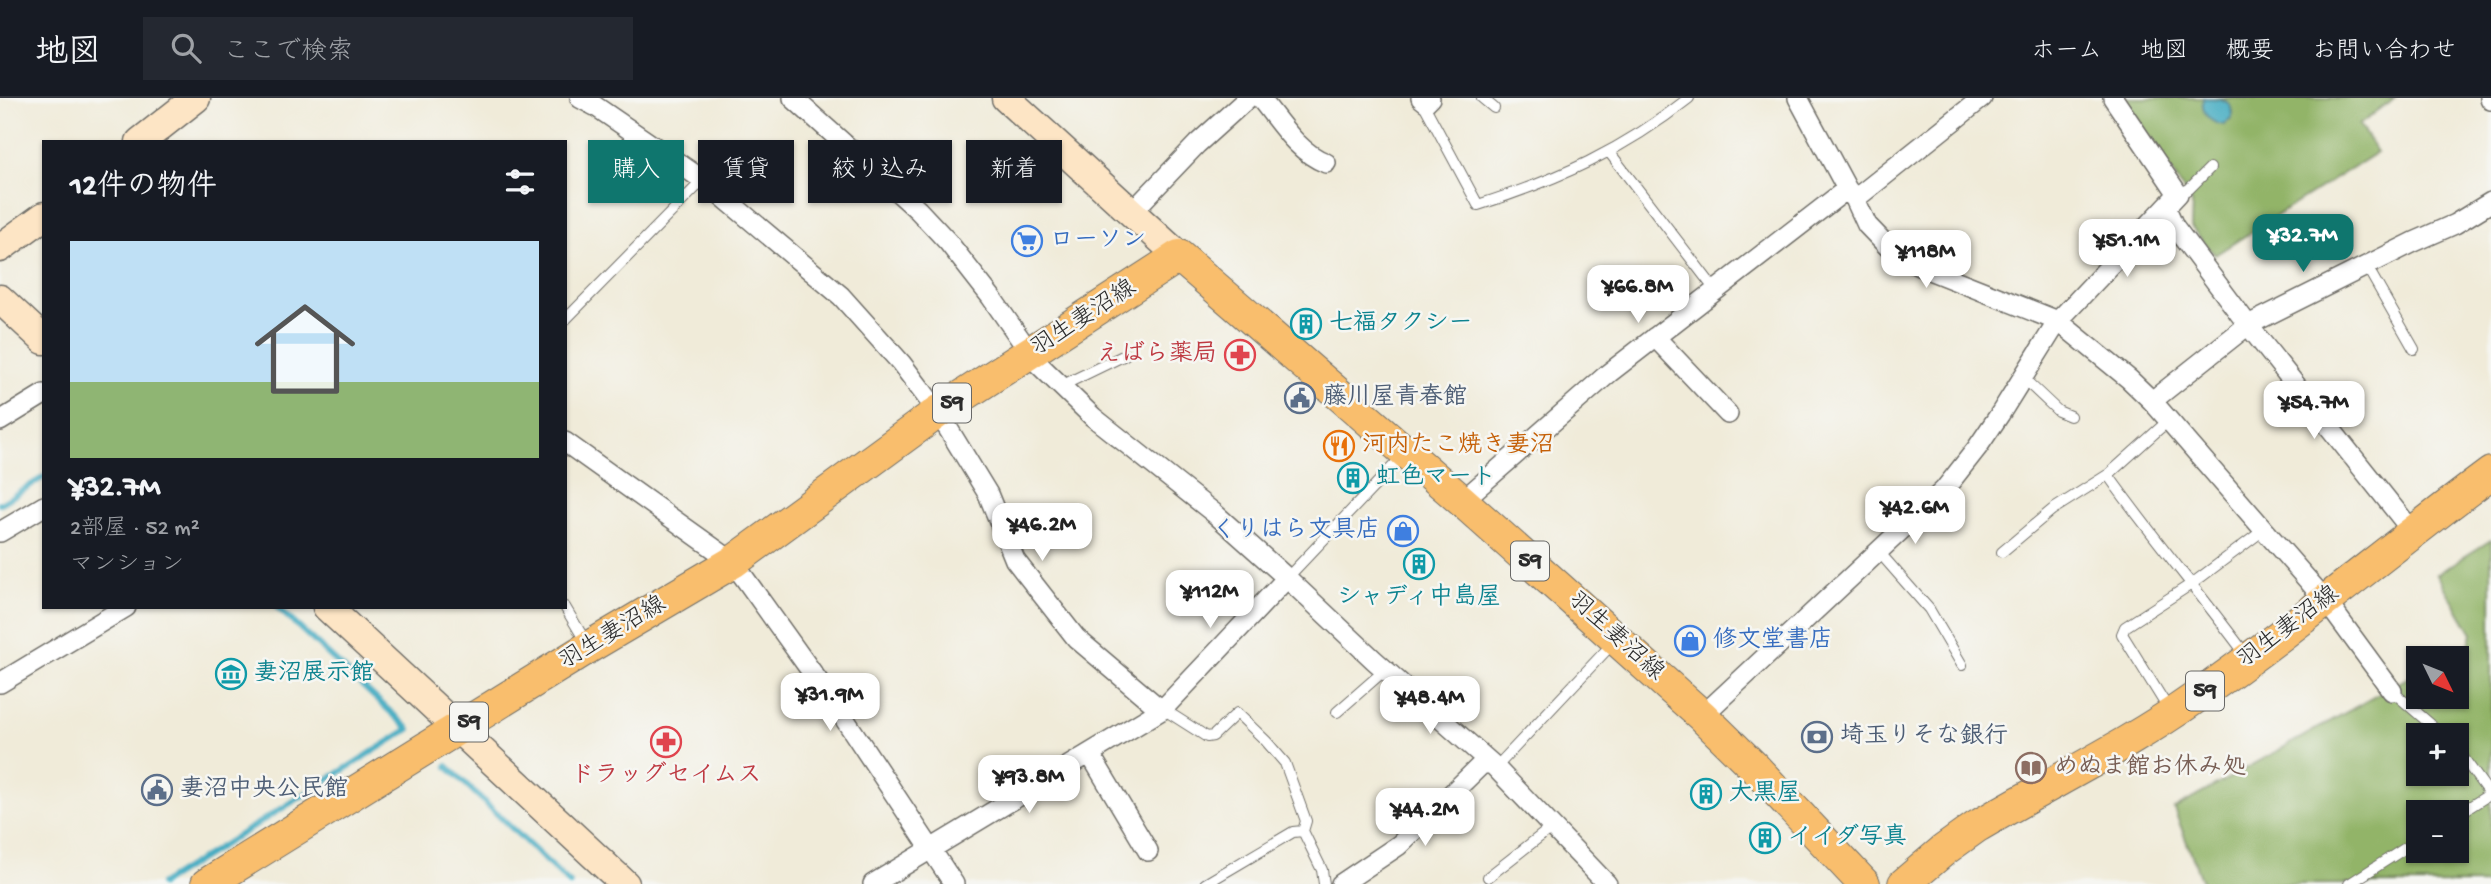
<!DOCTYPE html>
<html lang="ja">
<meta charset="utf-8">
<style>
body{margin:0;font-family:"Gochi Hand","Klee One",sans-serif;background:#242831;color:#f1f3f6;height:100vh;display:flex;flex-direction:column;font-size:26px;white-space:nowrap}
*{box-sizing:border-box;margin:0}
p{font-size:23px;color:#9ea1a6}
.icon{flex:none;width:38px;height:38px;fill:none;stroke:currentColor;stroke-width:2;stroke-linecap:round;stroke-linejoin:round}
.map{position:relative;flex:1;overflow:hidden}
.details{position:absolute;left:42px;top:42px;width:525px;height:469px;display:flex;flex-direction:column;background:#171b24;border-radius:0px;box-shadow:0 2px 5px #0004}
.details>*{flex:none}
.guide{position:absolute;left:588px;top:42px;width:665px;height:63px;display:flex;gap:14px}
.needle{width:46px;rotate:133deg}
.tools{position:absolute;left:2406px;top:548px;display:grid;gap:14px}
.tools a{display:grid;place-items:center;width:63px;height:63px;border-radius:0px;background:#171b24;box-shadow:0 2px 5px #0004;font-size:35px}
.price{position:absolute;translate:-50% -60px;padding:0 16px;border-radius:14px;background:#fff;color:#222;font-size:23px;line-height:46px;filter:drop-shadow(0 2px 4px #0008)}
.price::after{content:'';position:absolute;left:50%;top:42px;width:21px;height:16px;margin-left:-10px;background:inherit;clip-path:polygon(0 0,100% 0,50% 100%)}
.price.active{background:#0f766e;color:#fff}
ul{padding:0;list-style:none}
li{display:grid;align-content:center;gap:14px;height:371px;padding:0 28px}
li span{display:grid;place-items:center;height:217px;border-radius:0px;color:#555}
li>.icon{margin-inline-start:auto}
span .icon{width:126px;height:126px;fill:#fffc;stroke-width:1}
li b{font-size:30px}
h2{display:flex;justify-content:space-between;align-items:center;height:84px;padding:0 28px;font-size:30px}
.pill{padding:0 24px;border-radius:0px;background:#171b24;box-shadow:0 2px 5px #0004;font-size:24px;line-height:63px}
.pill.active{background:#0f766e;color:#fff}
header{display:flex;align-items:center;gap:42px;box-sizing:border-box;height:98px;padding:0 35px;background:#171b24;border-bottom:2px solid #363941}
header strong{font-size:33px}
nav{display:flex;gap:38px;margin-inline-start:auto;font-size:24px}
.search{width:490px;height:63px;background:#242831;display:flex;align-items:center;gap:18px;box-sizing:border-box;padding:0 24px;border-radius:0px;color:#9ea1a6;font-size:26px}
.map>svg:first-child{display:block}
</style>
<header>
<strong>地図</strong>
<div class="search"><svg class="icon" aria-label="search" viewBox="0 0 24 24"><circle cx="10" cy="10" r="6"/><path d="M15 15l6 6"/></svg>ここで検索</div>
<nav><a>ホーム</a><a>地図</a><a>概要</a><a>お問い合わせ</a></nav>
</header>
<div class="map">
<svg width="2491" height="786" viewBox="0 0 2491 786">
<rect width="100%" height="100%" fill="#f6f6f2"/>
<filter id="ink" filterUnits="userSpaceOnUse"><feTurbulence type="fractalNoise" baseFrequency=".0143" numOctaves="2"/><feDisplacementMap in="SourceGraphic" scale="14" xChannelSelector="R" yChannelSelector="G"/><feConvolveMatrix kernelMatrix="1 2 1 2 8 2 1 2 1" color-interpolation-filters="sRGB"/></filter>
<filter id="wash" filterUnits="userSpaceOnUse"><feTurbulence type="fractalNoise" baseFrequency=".00686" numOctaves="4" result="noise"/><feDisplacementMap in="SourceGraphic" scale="28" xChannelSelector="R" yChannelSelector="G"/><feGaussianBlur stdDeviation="1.57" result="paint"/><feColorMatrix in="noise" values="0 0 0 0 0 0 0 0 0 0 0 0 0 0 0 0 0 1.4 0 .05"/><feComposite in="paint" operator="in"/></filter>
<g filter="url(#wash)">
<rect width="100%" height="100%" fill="#f0ebd9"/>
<path fill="#92b468" stroke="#5e704a" stroke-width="2" fill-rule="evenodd" d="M2124,0H2395L2359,27L2377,54L2215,157L2191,129L2192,105Z
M2491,442V786H2203L2174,711L2418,574V598H2457V560H2443L2470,545L2472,536L2437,476ZM2418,637H2457V676H2418ZM2418,714H2457V752H2418Z"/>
<path fill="#41aac1" stroke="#366a76" stroke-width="2" d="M2203,0C2220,0 2233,0 2232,19L2224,27C2209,25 2201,15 2203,0Z"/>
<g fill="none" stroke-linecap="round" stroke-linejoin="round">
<path stroke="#41aac1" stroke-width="6" d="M0,406L44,379
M447,668L570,786
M161,786L409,631L277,509"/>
</g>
</g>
<g filter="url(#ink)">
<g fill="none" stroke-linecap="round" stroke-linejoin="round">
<g stroke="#706e68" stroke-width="12">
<path id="lane" d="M1482,0L1494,10
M1422,3L1478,107C1557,82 1624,52 1689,0
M1610,55L1716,193
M2178,96L2189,91L2210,70
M2366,167L2414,251
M565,222L703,82
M2023,280L2058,313L2070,318
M1061,288L1125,257
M2108,377C2152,439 2201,496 2246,557
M1879,454L1929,511L1962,567
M2002,454L2052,412L2109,376L2169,322
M1287,480L1403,358
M565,509L587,546
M2392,593L2443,637
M1163,611L1207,639L1213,638L1237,615L1266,643L1285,665L1306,723L1303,733L1322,772L1324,786
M2169,612L2122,536L2125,529L2193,485L2265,431
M1337,614L1385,572
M2457,651L2491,698
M1493,666L1501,664L1614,544
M2457,717L2490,696
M1488,779L1552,729
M1205,786L1293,734L1303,733
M2349,786L2418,742"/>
</g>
<g stroke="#706e68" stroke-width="22">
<path id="street" d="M580,0L595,8L703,82L841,198L901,265L938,314L988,396L1015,462L1076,540L1154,606L1163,611
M793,0L918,112L948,144L991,199L1021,242L1028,256L1093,319L1214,415L1287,480L1374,562L1492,666L1607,786
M1260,0C1279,23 1297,54 1326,65
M1421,0L1426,4L1430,0
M1798,0L1847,91L1855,101L1867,127L1894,155L1919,168L2058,223L2129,281L2152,303L2326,503L2392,593
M2490,0L2491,2
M1855,101L1982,0
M2166,110L2174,128L2248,227L2412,433
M1131,115L1197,46L1248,0
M1655,239L1728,316
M2152,303L2248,227L2414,144L2455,126L2491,104
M0,323L44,296
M565,344L733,464L834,605L954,786
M1462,403L1609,275L1847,91
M0,434L44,408
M0,585L126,509
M1702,618L1944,392L1977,350L2000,316L2058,223L2178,96L2113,0
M1090,656L1148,753
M873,786L1163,611L1287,480
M1341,786L1399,747L1482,666H1492"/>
</g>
<g stroke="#706e68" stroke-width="31">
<path id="secondary" d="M1006,0L1179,158
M140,44L196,0
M0,150L44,118
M0,201L44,242
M327,509L625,786"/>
</g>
<g stroke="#706e68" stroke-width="34">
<path id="primary" d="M207,786L589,549L733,464L938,314L1179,158L1462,403L1702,618L1754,669L1864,786
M1904,786L1944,752L1976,729C2048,686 2126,649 2195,600C2297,529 2391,449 2491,375"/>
</g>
<use href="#lane" stroke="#fff" stroke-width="10"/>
<use href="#street" stroke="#fff" stroke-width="19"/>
<use href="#secondary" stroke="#fde5c5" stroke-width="28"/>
<use href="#primary" stroke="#f9be6d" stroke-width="32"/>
</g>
</g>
<defs>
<g id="supermarket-ring" transform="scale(1.575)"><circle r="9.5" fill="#f6f6f2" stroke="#3f7fe0" stroke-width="1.5"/><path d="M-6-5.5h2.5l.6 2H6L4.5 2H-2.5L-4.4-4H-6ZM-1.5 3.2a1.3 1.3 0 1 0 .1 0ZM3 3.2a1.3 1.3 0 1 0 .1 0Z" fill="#3f7fe0"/></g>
<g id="building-ring" transform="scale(1.575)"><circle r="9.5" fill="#f6f6f2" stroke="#0f9aa8" stroke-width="1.5"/><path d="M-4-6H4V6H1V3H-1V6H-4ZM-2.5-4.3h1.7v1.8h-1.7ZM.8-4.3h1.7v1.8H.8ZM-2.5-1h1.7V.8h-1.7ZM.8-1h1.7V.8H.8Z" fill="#0f9aa8"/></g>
<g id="pharmacy-ring" transform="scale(1.575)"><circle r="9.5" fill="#f6f6f2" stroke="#e0444e" stroke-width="1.5"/><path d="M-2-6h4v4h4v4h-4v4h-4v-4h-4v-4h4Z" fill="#e0444e"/></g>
<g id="civic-ring" transform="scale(1.575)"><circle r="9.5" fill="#f6f6f2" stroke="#5c6f8a" stroke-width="1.5"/><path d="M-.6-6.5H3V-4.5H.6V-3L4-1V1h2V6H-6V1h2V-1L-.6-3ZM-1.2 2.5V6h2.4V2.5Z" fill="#5c6f8a"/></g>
<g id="restaurant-ring" transform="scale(1.575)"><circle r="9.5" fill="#f6f6f2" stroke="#e8710a" stroke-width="1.5"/><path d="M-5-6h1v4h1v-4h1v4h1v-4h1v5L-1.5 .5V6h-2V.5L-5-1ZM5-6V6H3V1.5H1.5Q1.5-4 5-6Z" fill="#e8710a"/></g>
<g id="shop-ring" transform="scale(1.575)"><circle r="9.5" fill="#f6f6f2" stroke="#3f7fe0" stroke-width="1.5"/><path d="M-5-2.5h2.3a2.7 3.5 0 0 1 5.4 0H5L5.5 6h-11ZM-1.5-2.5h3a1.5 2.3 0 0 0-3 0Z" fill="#3f7fe0"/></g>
<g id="museum-ring" transform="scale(1.575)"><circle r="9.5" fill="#f6f6f2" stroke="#0f9aa8" stroke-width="1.5"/><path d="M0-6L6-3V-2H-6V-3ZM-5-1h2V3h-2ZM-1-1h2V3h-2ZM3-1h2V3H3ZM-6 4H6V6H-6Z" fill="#0f9aa8"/></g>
<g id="bank-ring" transform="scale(1.575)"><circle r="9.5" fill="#f6f6f2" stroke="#5c6f8a" stroke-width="1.5"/><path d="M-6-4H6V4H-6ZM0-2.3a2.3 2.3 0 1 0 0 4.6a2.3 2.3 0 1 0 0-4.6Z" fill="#5c6f8a"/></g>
<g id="library-ring" transform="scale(1.575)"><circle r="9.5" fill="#f6f6f2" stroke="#8d6e63" stroke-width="1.5"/><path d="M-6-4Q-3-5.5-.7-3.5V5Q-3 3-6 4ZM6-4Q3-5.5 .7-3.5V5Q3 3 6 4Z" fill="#8d6e63"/></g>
</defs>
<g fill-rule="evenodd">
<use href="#supermarket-ring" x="1027" y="143"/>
<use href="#building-ring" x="1306" y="226"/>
<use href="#pharmacy-ring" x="1240" y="257"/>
<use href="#civic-ring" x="1300" y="300"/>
<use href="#restaurant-ring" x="1339" y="348"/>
<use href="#building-ring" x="1353" y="380"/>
<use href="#shop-ring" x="1403" y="433"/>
<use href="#building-ring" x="1419" y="466"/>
<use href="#shop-ring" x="1690" y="543"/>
<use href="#museum-ring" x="231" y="576"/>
<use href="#bank-ring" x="1817" y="639"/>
<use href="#pharmacy-ring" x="666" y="644"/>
<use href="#library-ring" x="2031" y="670"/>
<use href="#civic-ring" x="157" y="692"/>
<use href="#building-ring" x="1706" y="696"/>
<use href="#building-ring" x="1765" y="740"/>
</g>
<g text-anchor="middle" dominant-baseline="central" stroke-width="5" stroke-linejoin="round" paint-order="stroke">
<g fill="#f6f6f2" stroke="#686867" stroke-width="2">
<rect x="933" y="285.5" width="38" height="39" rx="5"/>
<rect x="1511" y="443.5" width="38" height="39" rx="5"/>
<rect x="2186" y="573.5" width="38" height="39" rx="5"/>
<rect x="450" y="604.5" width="38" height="39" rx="5"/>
</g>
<g font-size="23" font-weight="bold" fill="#2b2b2b">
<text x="952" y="305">59</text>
<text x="1530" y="463">59</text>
<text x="2205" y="593">59</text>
<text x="469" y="624">59</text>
</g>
<g font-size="24" font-weight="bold" fill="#366cbe" stroke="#f6f6f2" text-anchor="start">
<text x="1050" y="143">ローソン</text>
<text x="1380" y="433" text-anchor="end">くりはら文具店</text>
<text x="1713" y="543">修文堂書店</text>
</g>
<g font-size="24" fill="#2b2b2b" stroke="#f6f6f2">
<text transform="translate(1084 221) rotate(-33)">羽生妻沼線</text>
<text transform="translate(2289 530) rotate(-37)">羽生妻沼線</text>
<text transform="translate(613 536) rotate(-31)">羽生妻沼線</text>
<text transform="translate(1615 539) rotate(42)">羽生妻沼線</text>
</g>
<g font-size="24" font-weight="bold" fill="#0d838f" stroke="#f6f6f2" text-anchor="start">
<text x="1329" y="226">七福タクシー</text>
<text x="1376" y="380">虹色マート</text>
<text x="1419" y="500" text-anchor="middle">シャディ中島屋</text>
<text x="254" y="576">妻沼展示館</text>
<text x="1729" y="696">大黒屋</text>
<text x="1788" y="740">イイダ写真</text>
</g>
<g font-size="24" font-weight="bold" fill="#be3a42" stroke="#f6f6f2" text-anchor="end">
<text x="1217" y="257">えばら薬局</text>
<text x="666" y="678" text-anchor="middle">ドラッグセイムス</text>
</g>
<g font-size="24" font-weight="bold" fill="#4e5e75" stroke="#f6f6f2" text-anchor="start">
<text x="1323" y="300">藤川屋青春館</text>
<text x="1840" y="639">埼玉りそな銀行</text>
<text x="180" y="692">妻沼中央公民館</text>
</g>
<g font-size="24" font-weight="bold" fill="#c56008" stroke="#f6f6f2" text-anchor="start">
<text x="1362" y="348">河内たこ焼き妻沼</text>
</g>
<g font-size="24" font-weight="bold" fill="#785e54" stroke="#f6f6f2" text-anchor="start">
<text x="2054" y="670">めぬま館お休み処</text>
</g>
</g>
</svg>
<div class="tools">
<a><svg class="needle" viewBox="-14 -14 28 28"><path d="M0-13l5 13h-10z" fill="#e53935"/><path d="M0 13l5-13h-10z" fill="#9ea1a6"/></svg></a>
<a>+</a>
<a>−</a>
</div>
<b class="price active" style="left:2303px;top:176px">¥32.7M</b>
<b class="price" style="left:2127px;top:181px">¥51.1M</b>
<b class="price" style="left:1926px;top:192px">¥118M</b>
<b class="price" style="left:1638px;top:227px">¥66.8M</b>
<b class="price" style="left:2314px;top:343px">¥54.7M</b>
<b class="price" style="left:1915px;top:448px">¥42.6M</b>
<b class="price" style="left:1042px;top:465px">¥46.2M</b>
<b class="price" style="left:1210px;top:532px">¥112M</b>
<b class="price" style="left:830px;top:635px">¥31.9M</b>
<b class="price" style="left:1430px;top:638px">¥48.4M</b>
<b class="price" style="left:1029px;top:717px">¥93.8M</b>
<b class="price" style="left:1425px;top:750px">¥44.2M</b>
<div class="guide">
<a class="pill active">購入</a>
<a class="pill">賃貸</a>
<a class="pill">絞り込み</a>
<a class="pill">新着</a>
</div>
<section class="details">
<h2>12件の物件<svg class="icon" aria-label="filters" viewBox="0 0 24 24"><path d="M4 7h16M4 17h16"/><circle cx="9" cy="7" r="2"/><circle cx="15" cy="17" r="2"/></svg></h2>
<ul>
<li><span style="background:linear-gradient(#bfe0f5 65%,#8fb573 0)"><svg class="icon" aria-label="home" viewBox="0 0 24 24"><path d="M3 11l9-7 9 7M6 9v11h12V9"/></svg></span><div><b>¥32.7M</b><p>2部屋 · 52 m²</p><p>マンション</p></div></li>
</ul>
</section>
</div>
